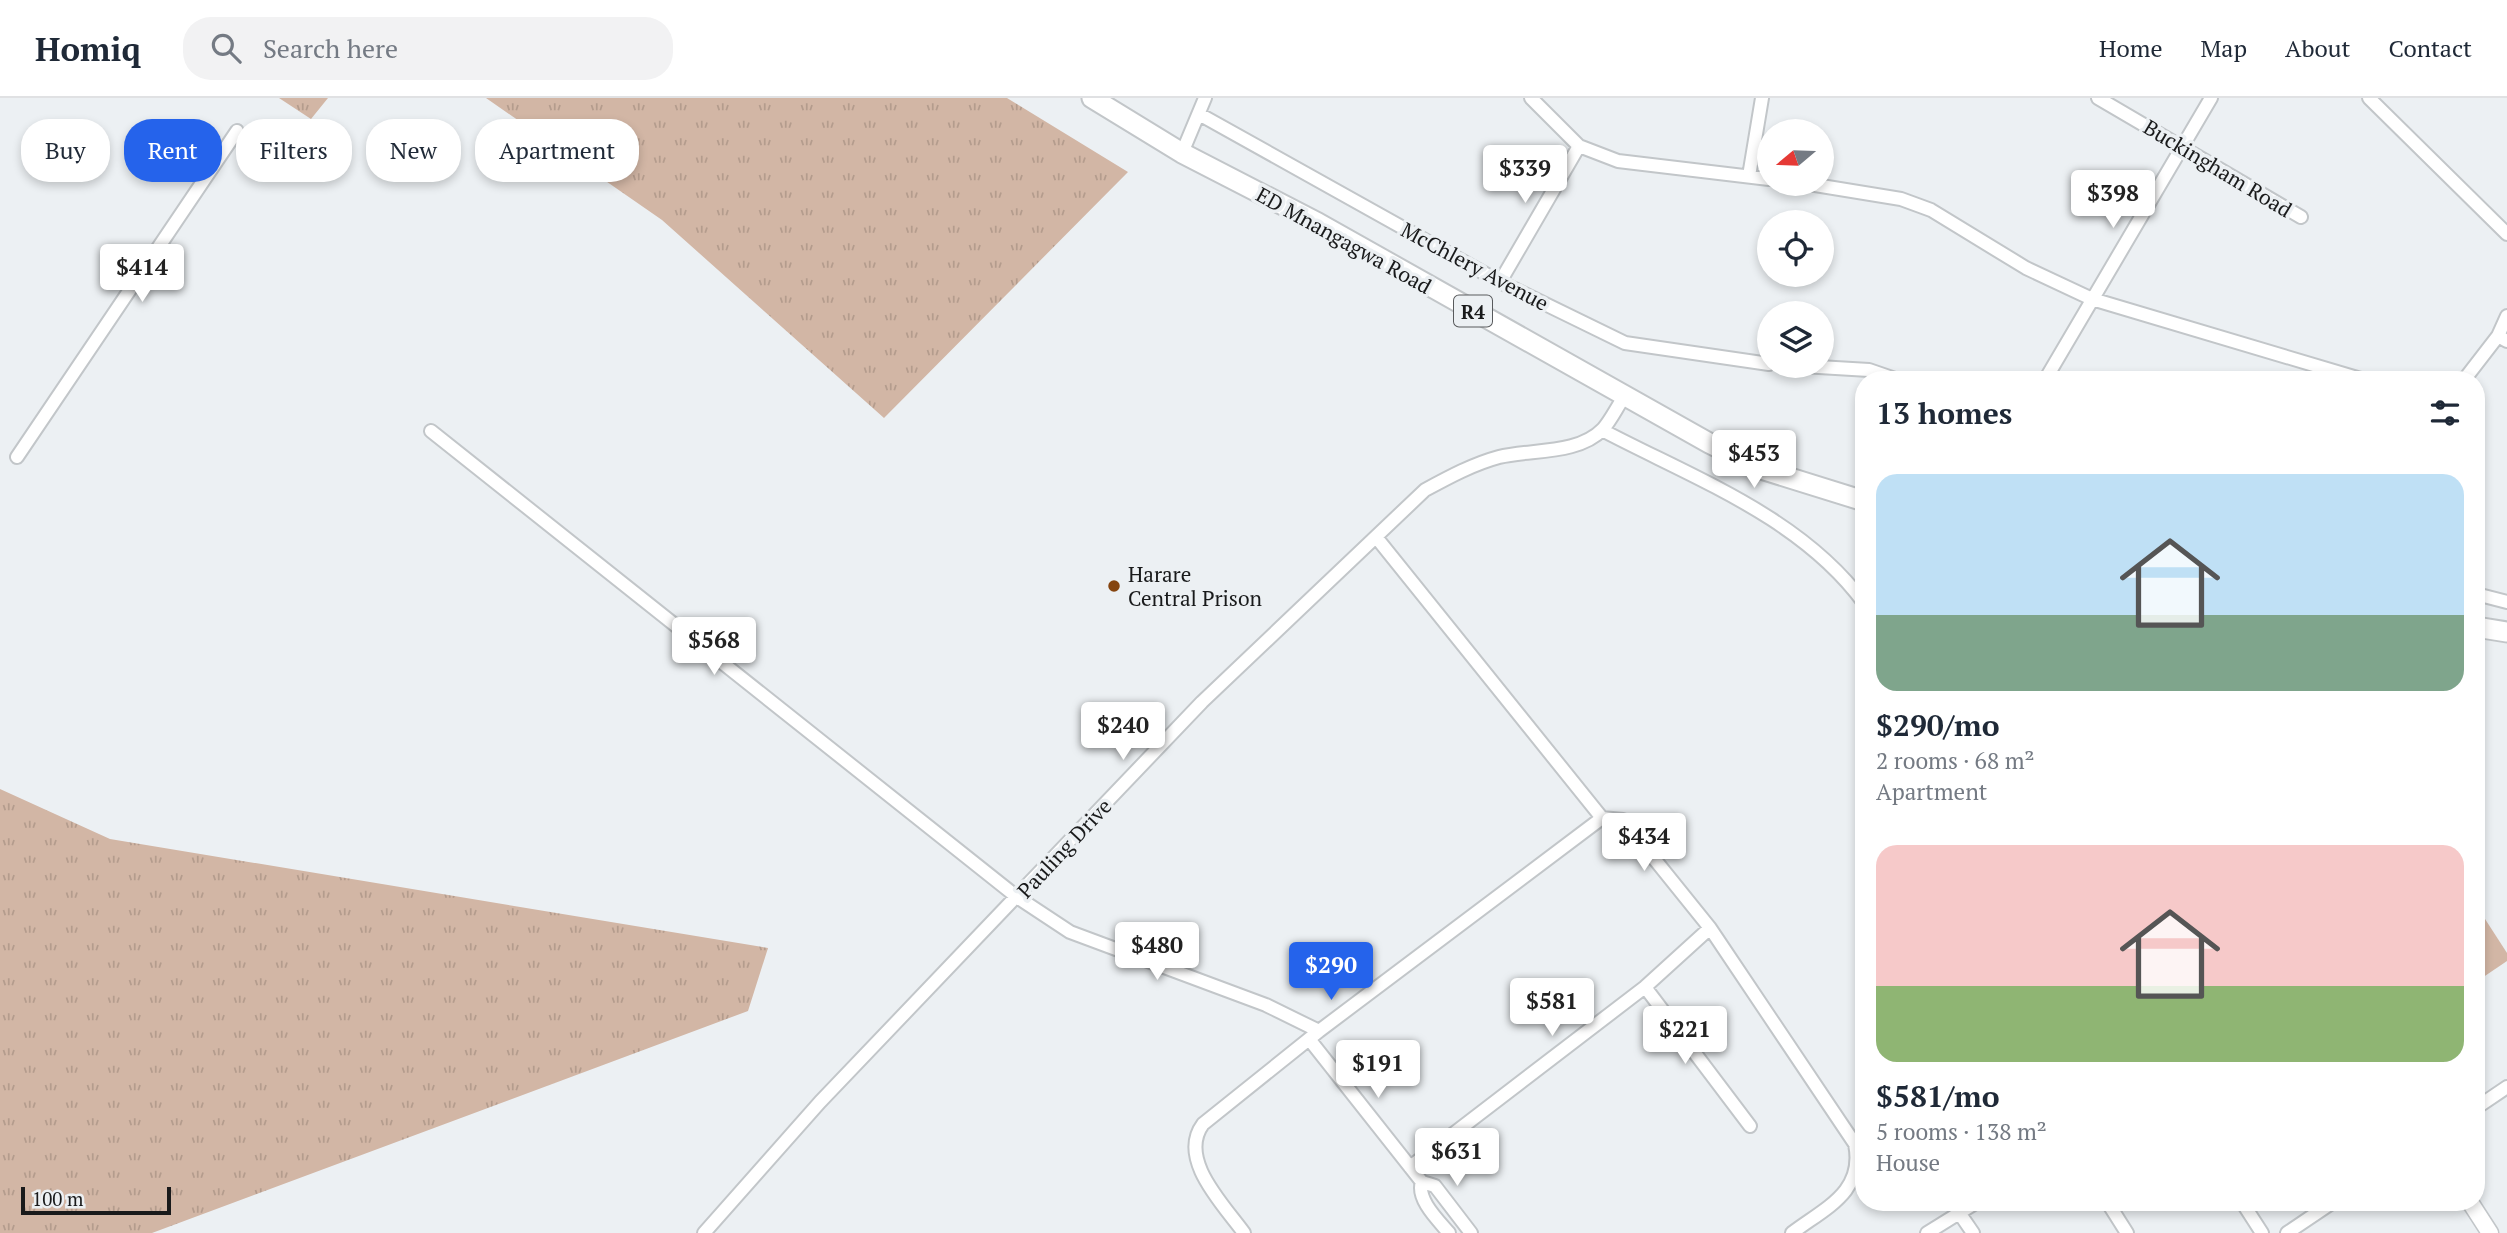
<!DOCTYPE html>
<meta charset="utf-8">
<style>
body{margin:0;font-family:"PT Serif",serif;background:#f2f2f3;color:#1f2937;height:100vh;display:flex;flex-direction:column;font-size:26px;white-space:nowrap}
*{box-sizing:border-box;margin:0}
p{font-size:23px;color:#747a83}
.icon{flex:none;width:38px;height:38px;fill:none;stroke:currentColor;stroke-width:2;stroke-linecap:round;stroke-linejoin:round}
.map{position:relative;flex:1;overflow:hidden}
.drawer{position:absolute;left:1855px;top:273px;width:630px;height:840px;display:flex;flex-direction:column;background:#fff;border-radius:28px;box-shadow:0 4px 10px #0003}
.drawer>*{flex:none}
.hud{position:absolute;left:21px;top:21px;width:665px;height:63px;display:flex;gap:14px}
.needle{width:46px;rotate:251deg}
.fabs{position:absolute;left:1757px;top:21px;display:grid;gap:14px}
.fabs a{display:grid;place-items:center;width:77px;height:77px;border-radius:50%;background:#fff;box-shadow:0 4px 10px #0003;font-size:35px}
.scale{position:absolute;left:21px;bottom:18px;width:150px;box-sizing:border-box;padding-left:7px;border:4px solid #191a1b;border-top:0;font-size:19px;line-height:24px;white-space:nowrap;color:#191a1b;-webkit-text-stroke:5px #ecf0f3;paint-order:stroke}
.price{position:absolute;translate:-50% -60px;padding:0 16px;border-radius:7px;background:#fff;color:#222;font-size:23px;line-height:46px;filter:drop-shadow(0 2px 4px #0008)}
.price::after{content:'';position:absolute;left:50%;top:42px;width:21px;height:16px;margin-left:-10px;background:inherit;clip-path:polygon(0 0,100% 0,50% 100%)}
.price.current{background:#2563eb;color:#fff}
ul{padding:0;list-style:none}
li{display:grid;align-content:center;gap:14px;height:371px;padding:0 21px}
li span{display:grid;place-items:center;height:217px;border-radius:21px;color:#555}
li>.icon{margin-inline-start:auto}
span .icon{width:126px;height:126px;fill:#fffc;stroke-width:1}
li b{font-size:30px}
h2{display:flex;justify-content:space-between;align-items:center;height:84px;padding:0 21px;font-size:30px}
.tag{padding:0 24px;border-radius:28px;background:#fff;box-shadow:0 4px 10px #0003;font-size:24px;line-height:63px}
.tag.current{background:#2563eb;color:#fff}
header{display:flex;align-items:center;gap:42px;box-sizing:border-box;height:98px;padding:0 35px;background:#fff;border-bottom:2px solid #e0e1e3}
header strong{font-size:33px}
nav{display:flex;gap:38px;margin-inline-start:auto;font-size:24px}
.search{width:490px;height:63px;background:#f2f2f3;display:flex;align-items:center;gap:18px;box-sizing:border-box;padding:0 24px;border-radius:28px;color:#747a83;font-size:26px}
.map>svg:first-child{display:block}
</style>
<header>
<strong>Homiq</strong>
<div class="search"><svg class="icon" aria-label="search" viewBox="0 0 24 24"><circle cx="10" cy="10" r="6"/><path d="M15 15l6 6"/></svg>Search here</div>
<nav><a>Home</a><a>Map</a><a>About</a><a>Contact</a></nav>
</header>
<div class="map">
<svg width="2507" height="1135" viewBox="0 0 2507 1135">
<defs>
<pattern id="grass-tufts" width="24" height="20" patternUnits="userSpaceOnUse" patternTransform="scale(1.75)"><rect width="24" height="20" fill="#d2b6a5"/><path d="M3 7l-1-3M5 7V3M7 7l1-3M15 17l-1-3M17 17v-4M19 17l1-3" fill="none" stroke="#b49c8d"/></pattern>
</defs>
<rect width="100%" height="100%" fill="#ecf0f3"/>
<path fill="url(#grass-tufts)" d="M279,0H328L311,21Z
M486,0H1007L1128,74L884,320L662,122Z
M0,691L110,741L768,850L748,913L152,1135H0Z"/>
<path fill="#d2b6a5" d="M2476,807L2507,855V863L2476,884Z"/>
<g fill="none" stroke-linecap="round" stroke-linejoin="round">
<g stroke="#c2c6c9" stroke-width="16">
<path id="minor" d="M1531,0L1579,48L1618,63L1769,81
M2098,0L2301,119
M2369,0L2507,136
M1199,16L1500,184L1625,245L1769,266
M1182,55L1205,0
M1749,78L1762,0
M1809,86L1901,101L1931,112L2026,170L2092,201L2364,282
M1500,184L1579,48
M2507,218L2498,238L2507,243
M1802,268L1869,272L1898,282
M2045,282L2211,0
M2464,282L2498,238
M1602,332C1693,380 1801,419 1864,505
M431,333L1017,799L1070,834L1266,907L1319,933
M17,359L237,33
M1376,439L1602,720L1623,722L1710,830L1855,1046C1865,1094 1825,1110 1792,1135
M2476,496L2507,504
M1645,889L1750,1028
M1309,941L1422,1084L1435,1088L1471,1135
M2476,1010L2507,989
M1410,1069L1645,889L1710,830
M1422,1084C1416,1101 1438,1122 1449,1135
M2242,1104L2262,1135
M2108,1105L2127,1135
M1960,1116L1973,1135
M704,1135L820,1004L1202,604L1425,392C1449,379 1473,366 1499,359C1531,351 1578,357 1603,331C1611,322 1617,309 1624,299
M1244,1135C1224,1107 1177,1061 1203,1026L1319,933L1602,720
M1927,1135L1977,1104
M2287,1135L2333,1104"/>
</g>
<g stroke="#c2c6c9" stroke-width="19">
<path id="major" d="M2470,1104L2490,1135"/>
</g>
<g stroke="#c2c6c9" stroke-width="23">
<path id="highway" d="M1092,0L1182,55L1318,125L1709,345L1761,371L1864,403
M2476,529L2507,534"/>
</g>
<use href="#minor" stroke="#fff" stroke-width="12"/>
<use href="#major" stroke="#fff" stroke-width="16"/>
<use href="#highway" stroke="#fff" stroke-width="19"/>
</g>
<circle fill="#85440f" stroke="#ecf0f3" stroke-width="2.5" cx="1114" cy="488" r="7"/>
<g text-anchor="middle" dominant-baseline="central" stroke-width="7" stroke-linejoin="round" paint-order="stroke">
<rect fill="#ecf0f3" stroke="#585a5c" stroke-width="2" x="1454" y="197.5" width="38" height="31" rx="5"/>
<g font-size="19" font-weight="bold" fill="#191a1b">
<text x="1473" y="213">R4</text>
</g>
<g font-size="21" fill="#191a1b" stroke="#ecf0f3">
<text transform="translate(2218 70) rotate(31)">Buckingham Road</text>
<text transform="translate(1344 142) rotate(29)">ED Mnangagwa Road</text>
<text transform="translate(1475 168) rotate(28)">McChlery Avenue</text>
<text transform="translate(1064 750) rotate(-47)">Pauling Drive</text>
</g>
<g font-size="21" fill="#191a1b" stroke="#ecf0f3" text-anchor="start">
<text x="1128" y="476">Harare<tspan x="1128" dy="24">Central Prison</tspan></text>
</g>
</g>
</svg>
<div class="fabs">
<a><svg class="needle" viewBox="-14 -14 28 28"><path d="M0-13l5 13h-10z" fill="#e53935"/><path d="M0 13l5-13h-10z" fill="#747a83"/></svg></a>
<a><svg class="icon" aria-label="locate" viewBox="0 0 24 24"><circle cx="12" cy="12" r="6"/><path d="M12 2v4M12 18v4M2 12h4M18 12h4"/></svg></a>
<a><svg class="icon" aria-label="layers" viewBox="0 0 24 24"><path d="M12 4l9 5-9 5-9-5zM3 14l9 5 9-5"/></svg></a>
</div>
<div class="scale">100 m</div>
<b class="price" style="left:1525px;top:107px">$339</b>
<b class="price" style="left:2113px;top:132px">$398</b>
<b class="price" style="left:142px;top:206px">$414</b>
<b class="price" style="left:1754px;top:392px">$453</b>
<b class="price" style="left:714px;top:579px">$568</b>
<b class="price" style="left:1123px;top:664px">$240</b>
<b class="price" style="left:1644px;top:775px">$434</b>
<b class="price" style="left:1157px;top:884px">$480</b>
<b class="price current" style="left:1331px;top:904px">$290</b>
<b class="price" style="left:1552px;top:940px">$581</b>
<b class="price" style="left:1685px;top:968px">$221</b>
<b class="price" style="left:1378px;top:1002px">$191</b>
<b class="price" style="left:1457px;top:1090px">$631</b>
<div class="hud">
<a class="tag">Buy</a>
<a class="tag current">Rent</a>
<a class="tag">Filters</a>
<a class="tag">New</a>
<a class="tag">Apartment</a>
</div>
<section class="drawer">
<h2>13 homes<svg class="icon" aria-label="filters" viewBox="0 0 24 24"><path d="M4 7h16M4 17h16"/><circle cx="9" cy="7" r="2"/><circle cx="15" cy="17" r="2"/></svg></h2>
<ul>
<li><span style="background:linear-gradient(#bfe0f5 65%,#7fa58c 0)"><svg class="icon" aria-label="home" viewBox="0 0 24 24"><path d="M3 11l9-7 9 7M6 9v11h12V9"/></svg></span><div><b>$290/mo</b><p>2 rooms · 68 m²</p><p>Apartment</p></div></li>
<li><span style="background:linear-gradient(#f6c9c9 65%,#8fb573 0)"><svg class="icon" aria-label="home" viewBox="0 0 24 24"><path d="M3 11l9-7 9 7M6 9v11h12V9"/></svg></span><div><b>$581/mo</b><p>5 rooms · 138 m²</p><p>House</p></div></li>
</ul>
</section>
</div>
